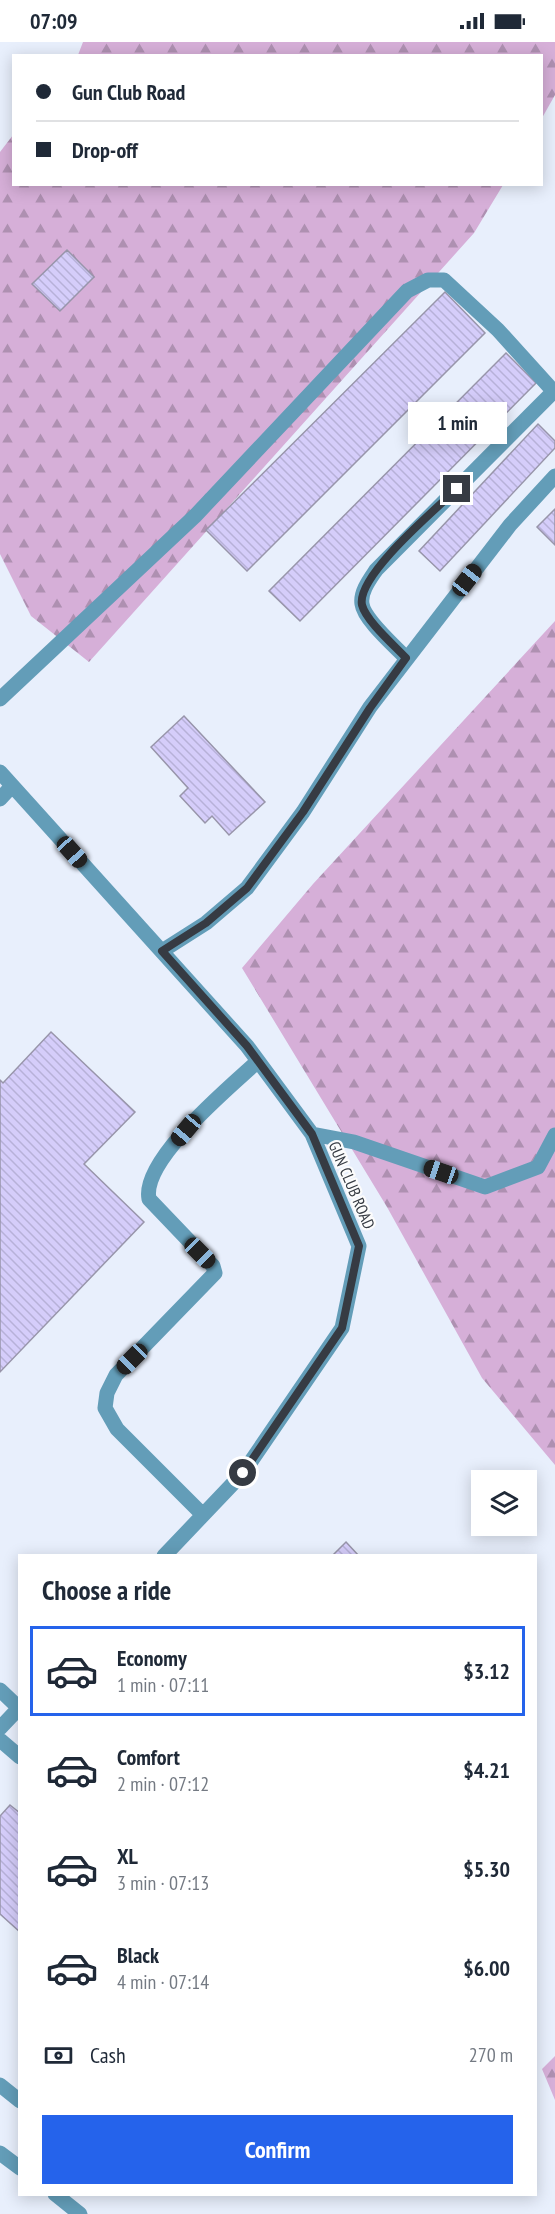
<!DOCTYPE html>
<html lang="en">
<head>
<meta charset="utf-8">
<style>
  body { margin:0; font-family:"PT Sans Narrow",sans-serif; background:#f6f6f7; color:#1f2937; height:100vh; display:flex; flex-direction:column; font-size:22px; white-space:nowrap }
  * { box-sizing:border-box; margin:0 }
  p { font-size:20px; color:#747a83 }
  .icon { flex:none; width:33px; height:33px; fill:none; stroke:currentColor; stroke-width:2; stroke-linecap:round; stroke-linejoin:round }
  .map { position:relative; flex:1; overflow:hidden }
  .sheet { position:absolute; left:18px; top:1512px; width:519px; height:642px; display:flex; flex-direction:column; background:#fff; border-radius:0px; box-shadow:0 3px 15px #0003 }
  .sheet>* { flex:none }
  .top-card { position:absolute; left:12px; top:12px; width:531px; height:132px; border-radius:0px; box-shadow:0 3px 15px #0003; display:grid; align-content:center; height:132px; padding:0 24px; background:#fff }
  .controls { position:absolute; left:471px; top:1428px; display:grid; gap:12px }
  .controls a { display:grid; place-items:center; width:66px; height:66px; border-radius:0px; background:#fff; box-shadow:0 3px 15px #0003; font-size:30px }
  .end { position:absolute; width:27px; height:27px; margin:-14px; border:8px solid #363b43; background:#fff; box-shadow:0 0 0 3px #fff }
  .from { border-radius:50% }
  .bubble { position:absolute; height:42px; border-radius:0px; background:#fff; box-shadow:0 3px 15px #0003; font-size:20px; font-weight:700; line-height:42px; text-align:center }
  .car { position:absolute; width:18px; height:36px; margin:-18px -9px; border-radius:8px; box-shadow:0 0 4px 2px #0007; background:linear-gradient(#222 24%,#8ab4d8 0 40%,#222 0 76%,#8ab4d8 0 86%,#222 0) }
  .top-card b { display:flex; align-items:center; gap:21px; height:57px; font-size:22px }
  .top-card b+b { border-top:2px solid #e0e1e3 }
  .top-card i { width:15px; height:15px; background:#1f2937 }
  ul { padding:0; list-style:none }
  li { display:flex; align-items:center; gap:18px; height:90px; margin:0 12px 9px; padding:0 12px; border:3px solid transparent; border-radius:0px }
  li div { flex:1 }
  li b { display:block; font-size:22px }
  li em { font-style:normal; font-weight:700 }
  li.on { border-color:#2563eb }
  li>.icon { width:54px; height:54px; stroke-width:1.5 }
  h2 { padding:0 24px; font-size:27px; line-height:72px }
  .pay { display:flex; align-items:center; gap:15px; height:66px; padding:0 24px; font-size:22px }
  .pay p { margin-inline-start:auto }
  .primary-button { display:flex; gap:12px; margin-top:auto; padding:12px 24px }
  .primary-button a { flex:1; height:69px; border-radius:0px; background:#2563eb; color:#fff; font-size:24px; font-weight:700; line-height:69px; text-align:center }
  .status { display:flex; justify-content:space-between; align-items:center; height:42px; padding:0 30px; background:#fff; direction:ltr }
  .status svg { height:16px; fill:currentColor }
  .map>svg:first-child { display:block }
</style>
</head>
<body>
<div class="status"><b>07:09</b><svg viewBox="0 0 49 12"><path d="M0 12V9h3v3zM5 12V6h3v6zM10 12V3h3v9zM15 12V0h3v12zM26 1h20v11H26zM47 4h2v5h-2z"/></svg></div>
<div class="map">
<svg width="555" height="2172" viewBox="0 0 555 2172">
  <defs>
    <pattern id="forest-firs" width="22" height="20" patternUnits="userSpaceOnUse" patternTransform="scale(1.5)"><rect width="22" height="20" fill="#d6afd8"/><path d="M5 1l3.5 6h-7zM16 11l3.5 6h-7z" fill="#ae90b1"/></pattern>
    <pattern id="building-back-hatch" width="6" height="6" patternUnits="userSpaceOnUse" patternTransform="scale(1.5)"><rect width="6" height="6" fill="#d5cdfa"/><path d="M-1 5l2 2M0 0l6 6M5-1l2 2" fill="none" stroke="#b7b1d8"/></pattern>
  </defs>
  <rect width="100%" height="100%" fill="#e8effc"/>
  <path fill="url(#forest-firs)" d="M83 0H555V53L542 76V14L78 13Z
    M13 93 14 142 503 143 474 191 89 620 31 574 0 512V110Z
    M555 579V1423L482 1336 387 1165 242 926 313 842Z
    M555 2014V2058L542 2027Z"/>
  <path fill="url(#building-back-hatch)" stroke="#9895aa" stroke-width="1.5" d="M67 208 94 235 60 269 32 242Z
    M445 250 485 291 247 529 206 488Z
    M506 311 536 341 300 579 269 549Z
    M538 382 555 399V406L440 529 419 509Z
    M555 467V503L537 485Z
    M184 674 265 760 229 793 212 774 205 781 180 754 188 746 151 705Z
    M51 990 135 1070 84 1122 144 1180 0 1330V1038L3 1041Z
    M346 1500 359 1514H332Z
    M10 1763 20 1771V1890L0 1872V1774Z"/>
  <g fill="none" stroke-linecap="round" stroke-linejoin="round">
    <path stroke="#639db8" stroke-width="15" d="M407 617C396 605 364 578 362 562 360 550 370 537 376 528L554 349
      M0 657 195 474 407 249 428 238H444L498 288 555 351
      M0 730 247 1004 312 1092 359 1204 342 1286 243 1431 164 1514
      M0 757 12 744
      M162 909 206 881 247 846 303 770 370 665 510 483 555 434
      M312 1092 354 1100 485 1145 538 1125 555 1093
      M203 1473 117 1387 105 1366 107 1351 116 1333 215 1231 213 1224 149 1157C141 1118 230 1045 258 1019
      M0 1648 19 1666
      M0 1686 20 1665
      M0 1698 20 1715
      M0 2043 20 2059
      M0 2111 20 2126
      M55 2152 80 2172"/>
  </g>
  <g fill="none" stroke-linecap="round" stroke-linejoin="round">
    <path stroke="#363b43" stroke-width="8" d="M243 1431 342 1286 359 1204 312 1092 247 1004 162 909 206 881 247 846 303 770 370 666 406 616C395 604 366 579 362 563 356 534 436 467 457 447"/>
  </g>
  <g text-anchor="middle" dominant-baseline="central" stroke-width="4.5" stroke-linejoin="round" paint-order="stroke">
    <g font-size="16" fill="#363b43" stroke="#fcfcfc">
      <text transform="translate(352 1143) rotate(67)">GUN CLUB ROAD</text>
    </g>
  </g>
</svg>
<div class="controls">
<a><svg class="icon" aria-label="layers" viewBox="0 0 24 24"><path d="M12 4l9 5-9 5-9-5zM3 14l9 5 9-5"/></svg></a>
</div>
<i class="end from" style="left:243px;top:1431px"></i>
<i class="end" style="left:457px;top:447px"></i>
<div class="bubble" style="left:408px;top:360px;width:99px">1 min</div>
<i class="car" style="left:467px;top:538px;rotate:38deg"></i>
<i class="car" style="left:72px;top:810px;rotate:138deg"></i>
<i class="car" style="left:186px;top:1088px;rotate:220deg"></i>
<i class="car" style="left:441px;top:1130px;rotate:289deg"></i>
<i class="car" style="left:200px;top:1211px;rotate:135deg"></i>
<i class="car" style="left:132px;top:1317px;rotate:225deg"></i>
<div class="top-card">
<b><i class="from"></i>Gun Club Road</b>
<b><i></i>Drop-off</b>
</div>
<section class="sheet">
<h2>Choose a ride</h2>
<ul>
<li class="on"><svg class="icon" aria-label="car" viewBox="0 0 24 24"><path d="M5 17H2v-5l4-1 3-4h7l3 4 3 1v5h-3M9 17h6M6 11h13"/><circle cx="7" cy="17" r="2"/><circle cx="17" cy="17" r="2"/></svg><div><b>Economy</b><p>1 min · 07:11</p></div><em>$3.12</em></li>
<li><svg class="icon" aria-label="car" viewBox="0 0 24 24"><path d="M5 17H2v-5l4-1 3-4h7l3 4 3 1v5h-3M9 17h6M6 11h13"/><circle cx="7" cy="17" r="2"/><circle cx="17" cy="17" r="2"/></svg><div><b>Comfort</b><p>2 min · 07:12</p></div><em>$4.21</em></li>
<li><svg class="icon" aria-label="car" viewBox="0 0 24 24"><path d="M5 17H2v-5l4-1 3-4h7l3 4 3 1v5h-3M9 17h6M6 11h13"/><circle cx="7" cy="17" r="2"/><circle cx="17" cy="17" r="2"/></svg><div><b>XL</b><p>3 min · 07:13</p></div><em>$5.30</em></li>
<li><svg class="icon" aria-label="car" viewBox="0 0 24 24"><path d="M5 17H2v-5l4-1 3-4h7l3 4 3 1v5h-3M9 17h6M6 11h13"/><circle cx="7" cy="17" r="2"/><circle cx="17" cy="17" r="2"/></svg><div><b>Black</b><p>4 min · 07:14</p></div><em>$6.00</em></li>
</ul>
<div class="pay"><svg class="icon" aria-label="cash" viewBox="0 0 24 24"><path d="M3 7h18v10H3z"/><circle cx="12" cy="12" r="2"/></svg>Cash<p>270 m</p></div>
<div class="primary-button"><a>Confirm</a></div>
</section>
</div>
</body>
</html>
